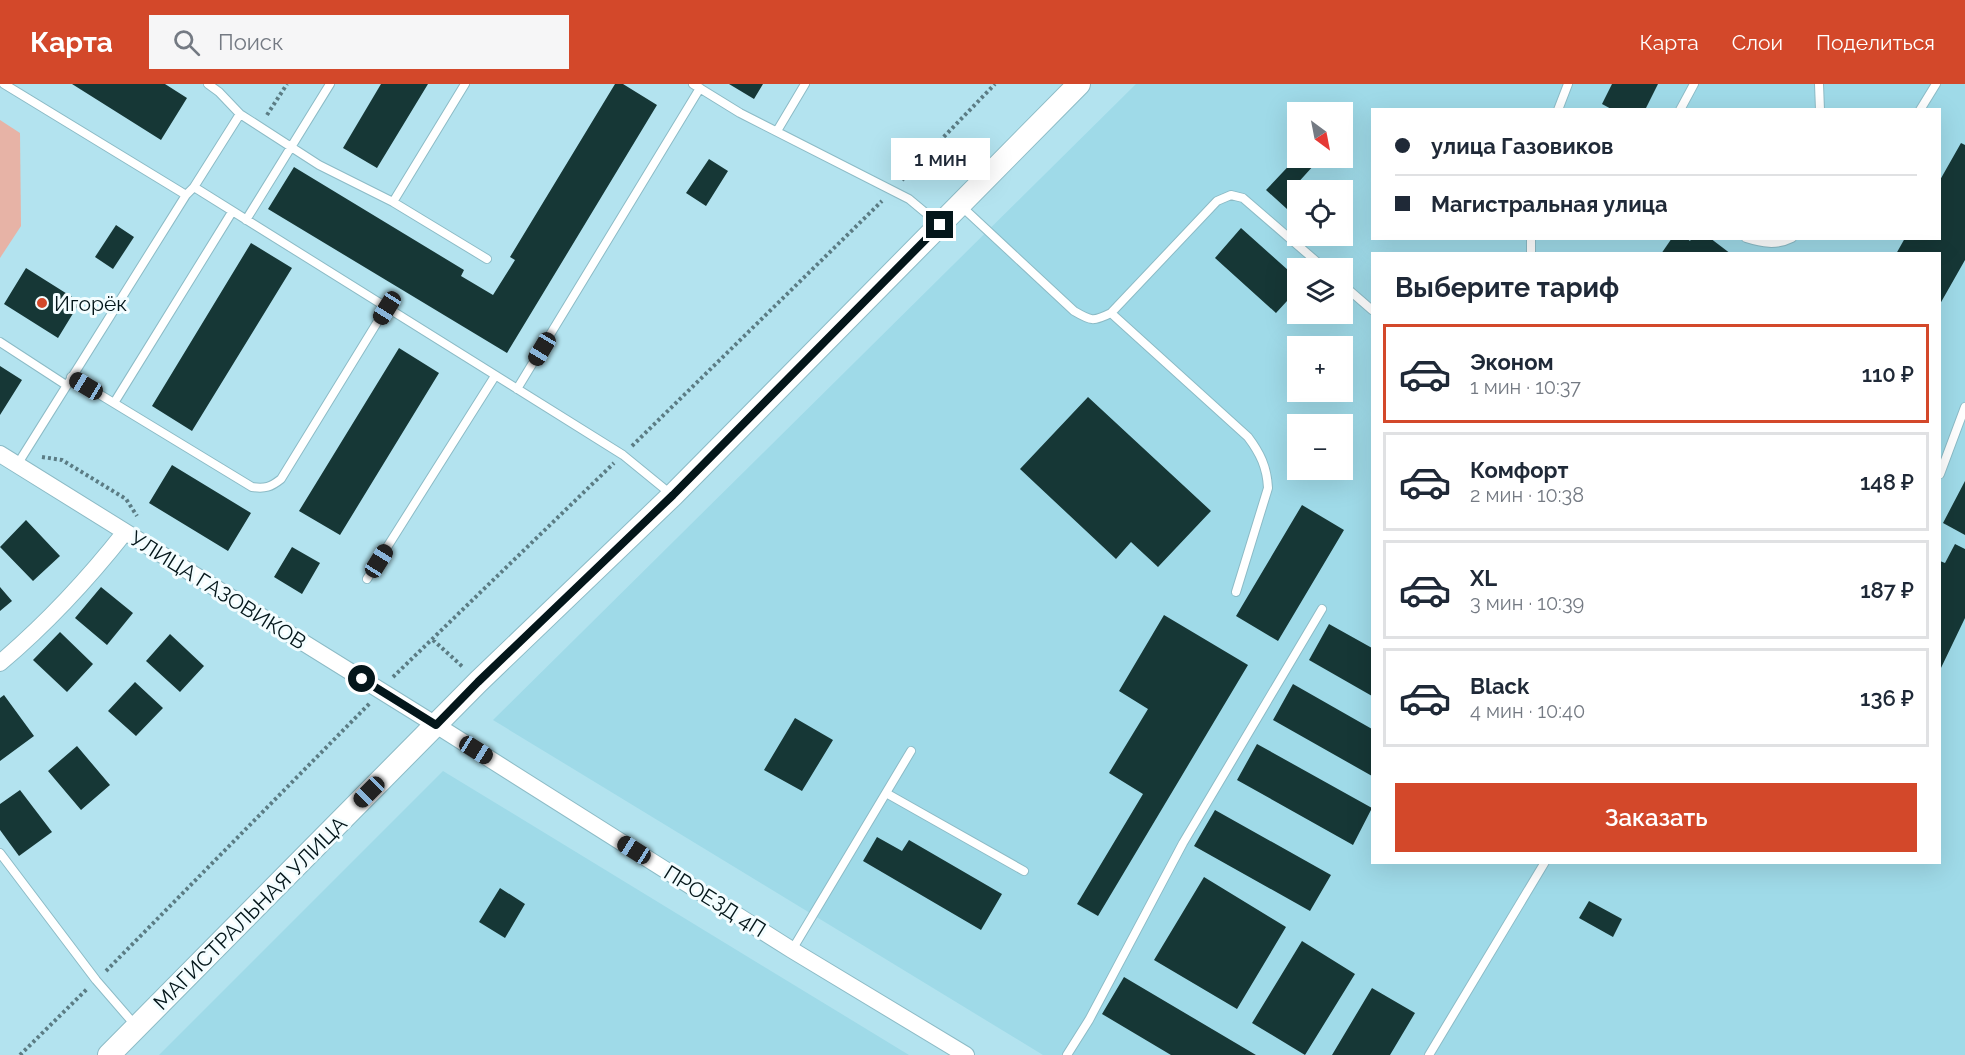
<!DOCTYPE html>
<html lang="ru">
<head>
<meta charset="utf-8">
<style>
  body { margin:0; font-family:Raleway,sans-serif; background:#f6f6f7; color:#1f2937; height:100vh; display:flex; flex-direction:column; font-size:22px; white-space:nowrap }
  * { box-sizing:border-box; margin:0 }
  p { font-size:20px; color:#747a83 }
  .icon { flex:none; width:33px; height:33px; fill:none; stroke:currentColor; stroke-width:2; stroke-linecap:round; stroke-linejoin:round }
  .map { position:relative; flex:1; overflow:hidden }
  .panel { position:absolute; left:1371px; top:168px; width:570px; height:612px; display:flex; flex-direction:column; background:#fff; border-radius:0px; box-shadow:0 6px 24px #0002 }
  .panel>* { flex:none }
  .banner { position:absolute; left:1371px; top:24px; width:570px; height:132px; border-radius:0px; box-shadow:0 6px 24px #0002; display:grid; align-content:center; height:132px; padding:0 24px; background:#fff }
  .needle { width:39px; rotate:148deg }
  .buttons { position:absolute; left:1287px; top:18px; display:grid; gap:12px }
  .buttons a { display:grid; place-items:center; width:66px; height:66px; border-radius:0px; background:#fff; box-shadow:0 6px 24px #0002; font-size:30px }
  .end { position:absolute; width:27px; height:27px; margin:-14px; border:8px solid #04161a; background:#fff; box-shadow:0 0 0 3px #fff }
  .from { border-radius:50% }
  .bubble { position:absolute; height:42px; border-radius:0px; background:#fff; box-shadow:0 6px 24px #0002; font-size:20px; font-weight:600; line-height:42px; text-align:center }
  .car { position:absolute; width:18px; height:36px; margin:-18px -9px; border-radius:8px; box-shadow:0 0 4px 2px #0007; background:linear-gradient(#222 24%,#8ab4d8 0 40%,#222 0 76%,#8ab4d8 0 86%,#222 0) }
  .banner b { display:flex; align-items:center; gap:21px; height:57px; font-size:22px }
  .banner b+b { border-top:2px solid #e0e1e3 }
  .banner i { width:15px; height:15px; background:#1f2937 }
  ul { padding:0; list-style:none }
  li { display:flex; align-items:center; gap:18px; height:99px; margin:0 12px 9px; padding:0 12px; border:3px solid #e0e1e3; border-radius:0px }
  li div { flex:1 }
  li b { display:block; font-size:22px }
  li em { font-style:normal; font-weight:600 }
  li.current { border-color:#d3482a }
  li>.icon { width:54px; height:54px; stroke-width:1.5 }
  h2 { padding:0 24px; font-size:27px; line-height:72px }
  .cta { display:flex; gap:12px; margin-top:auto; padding:12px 24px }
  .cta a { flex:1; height:69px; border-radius:0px; background:#d3482a; color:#fff; font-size:24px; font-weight:600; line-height:69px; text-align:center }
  header { display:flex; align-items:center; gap:36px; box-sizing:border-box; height:84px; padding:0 30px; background:#d3482a; color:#fff }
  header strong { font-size:28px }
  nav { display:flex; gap:33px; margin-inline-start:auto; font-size:21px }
  .search { width:420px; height:54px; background:#f6f6f7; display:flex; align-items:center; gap:15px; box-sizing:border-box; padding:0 21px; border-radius:0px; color:#747a83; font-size:22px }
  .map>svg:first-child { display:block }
</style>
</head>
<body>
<header>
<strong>Карта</strong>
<div class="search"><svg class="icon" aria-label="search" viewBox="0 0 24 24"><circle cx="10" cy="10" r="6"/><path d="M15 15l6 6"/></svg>Поиск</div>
<nav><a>Карта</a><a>Слои</a><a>Поделиться</a></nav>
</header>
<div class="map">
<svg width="1965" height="971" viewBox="0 0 1965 971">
  <rect width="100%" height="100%" fill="#b3e3ef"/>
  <path fill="#9fdae8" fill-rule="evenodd" d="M1136 0H1965V971H1043L493 636ZM1372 26H1940V154H1372ZM1298 28H1342V74H1298ZM1298 106H1342V152H1298ZM1372 170H1940V778H1372ZM1298 184H1342V230H1298ZM1298 262H1342V308H1298ZM1298 340H1342V386H1298Z
    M443 687 909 971H159Z"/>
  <path fill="#e7b3a6" d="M0 36 20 49 21 142 0 174Z"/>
  <path fill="#163736" d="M72 0H165L187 14 161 56Z
    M381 0H428L377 84 343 64Z
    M615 0H623L657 21 507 269 268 125 294 83 464 186 461 192 493 211 515 176 510 173Z
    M729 0H763L754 15Z
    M1612 0H1658L1645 26H1613L1602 20Z
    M1961 59 1965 61V176L1940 220V170H1896L1905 154H1940V96Z
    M1298 72V74H1306L1314 81 1295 102 1300 106H1298V114L1287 125 1266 106Z
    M709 75 728 87 706 122 686 109Z
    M116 141 134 153 113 185 95 173Z
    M1241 144 1298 195V205L1276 229 1215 174Z
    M1672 154H1686L1690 157 1692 154H1710L1731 170H1661Z
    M251 159 292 184 192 347 152 322Z
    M26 184 80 218 58 254 4 220Z
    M399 264 439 289 340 451 299 427Z
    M0 282 22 296 0 331Z
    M1088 313 1211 427 1158 483 1131 458 1116 475 1020 385Z
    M172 381 251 429 228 467 149 419Z
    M1965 397V451L1943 439Z
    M1302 421 1344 446 1278 557 1236 532Z
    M26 436 60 472 33 497 0 463Z
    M1955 460 1965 465V534L1940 586V477L1945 479Z
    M292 463 320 479 302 510 274 493Z
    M0 503 12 517 0 527Z
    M101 503 133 529 107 561 75 534Z
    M1164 531 1248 581 1098 832 1077 820 1143 710 1109 689 1148 625 1119 607Z
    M1329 540 1372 564V612L1309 576Z
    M60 548 93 580 67 608 33 576Z
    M170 550 204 582 180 608 146 577Z
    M135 598 163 624 136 652 108 627Z
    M1293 600 1372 645V692L1273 636Z
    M4 611 34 652 0 677V614Z
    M795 634 833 656 802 707 764 686Z
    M1257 660 1372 724 1353 761 1237 696Z
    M77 662 110 701 81 726 48 687Z
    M20 706 52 748 19 772 0 746V720Z
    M1215 726 1331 791 1310 827 1194 762Z
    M877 753 902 767 909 756 1002 810 981 846 863 777Z
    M1204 793 1286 843 1237 925 1154 876Z
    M500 804 525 820 505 854 479 838Z
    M1589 817 1622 835 1613 853 1579 834Z
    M1302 857 1355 890 1305 971 1252 939Z
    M1124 893 1256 971H1171L1102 930Z
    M1372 904 1415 929 1390 971H1332Z"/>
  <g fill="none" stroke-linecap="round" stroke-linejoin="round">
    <g stroke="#8cbbc6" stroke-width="10">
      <path id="lane" d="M4 0 186 111
        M208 0 219 8 240 30 319 81 393 118 487 175
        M693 0 740 29 909 115 939 140
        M1819 0 1820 26
        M1558 26 1568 0
        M1680 26 1694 0
        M1920 26 1936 0
        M777 47 805 0
        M194 103 240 30
        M393 118 465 0
        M960 121 1074 227C1091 237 1093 238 1111 229L1217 117 1231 111 1243 114 1324 184
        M246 136 330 0
        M1531 154V170
        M1746 154C1762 159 1776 162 1792 154
        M1342 200 1372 226
        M1111 229 1248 353C1260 369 1267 383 1268 404L1236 508
        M0 258 66 301
        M71 293 252 403C265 405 271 403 281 395L386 224
        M517 305 700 4
        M114 319 232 128
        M17 381 186 111 194 103 623 371 672 411
        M1940 390 1965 323
        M367 495 495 292
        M886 709 1024 787
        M0 769 96 896 135 941
        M792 866 911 667
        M1067 971 1089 936 1183 759 1322 525
        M1429 971 1545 778"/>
    </g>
    <g stroke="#8cbbc6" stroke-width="18">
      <path id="street" d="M0 370 436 641 792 866 966 971
        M0 579C46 540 88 495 125 448"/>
    </g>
    <g stroke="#8cbbc6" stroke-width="24">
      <path id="secondary" d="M109 971 478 598 673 411 1079 0"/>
    </g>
    <path stroke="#5b7c84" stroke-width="4" stroke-dasharray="3 3" stroke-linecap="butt" d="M267 31 287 0
      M902 96 995 0
      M632 362 882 117
      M42 373 62 376 126 415 137 432
      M433 556 464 584
      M393 593 614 379
      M106 887 370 619
      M20 971 87 905"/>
    <use href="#lane" stroke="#fff" stroke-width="8"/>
    <use href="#street" stroke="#fff" stroke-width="16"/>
    <use href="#secondary" stroke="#fff" stroke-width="22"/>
  </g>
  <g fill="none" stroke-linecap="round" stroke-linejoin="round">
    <path stroke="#04161a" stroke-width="8" d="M362 595 436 641 478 598 673 411 940 141"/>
  </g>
  <circle fill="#d3482a" stroke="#f3fdff" stroke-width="2" cx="42" cy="219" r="6"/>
  <g text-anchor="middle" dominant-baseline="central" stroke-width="6" stroke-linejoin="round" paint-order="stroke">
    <g font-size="21" fill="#04161a" stroke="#f3fdff" text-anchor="start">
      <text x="54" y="219">Игорёк</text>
    </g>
    <g font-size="21" fill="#04161a" stroke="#f3fdff">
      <text transform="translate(218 506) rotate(32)">УЛИЦА ГАЗОВИКОВ</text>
      <text transform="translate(715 817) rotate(32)">ПРОЕЗД 4П</text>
      <text transform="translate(250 829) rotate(-45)">МАГИСТРАЛЬНАЯ УЛИЦА</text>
    </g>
  </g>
</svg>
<div class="buttons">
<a><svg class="needle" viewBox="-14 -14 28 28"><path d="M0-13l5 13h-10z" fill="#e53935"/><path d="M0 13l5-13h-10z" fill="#747a83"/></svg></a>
<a><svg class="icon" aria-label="locate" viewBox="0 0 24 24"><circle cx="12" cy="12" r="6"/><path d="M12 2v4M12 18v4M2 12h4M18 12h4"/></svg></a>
<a><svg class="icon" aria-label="layers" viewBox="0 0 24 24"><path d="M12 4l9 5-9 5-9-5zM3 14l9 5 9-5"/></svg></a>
<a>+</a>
<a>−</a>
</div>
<i class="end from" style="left:362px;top:595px"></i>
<i class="end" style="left:940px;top:141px"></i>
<div class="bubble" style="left:891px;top:54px;width:99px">1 мин</div>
<i class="car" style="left:387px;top:224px;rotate:212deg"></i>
<i class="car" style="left:542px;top:265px;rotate:211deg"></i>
<i class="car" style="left:86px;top:302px;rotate:301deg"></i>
<i class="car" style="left:379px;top:477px;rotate:32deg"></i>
<i class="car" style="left:476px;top:666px;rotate:122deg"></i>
<i class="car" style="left:369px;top:708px;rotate:225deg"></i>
<i class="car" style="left:634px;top:766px;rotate:302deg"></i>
<div class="banner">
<b><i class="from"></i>улица Газовиков</b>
<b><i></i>Магистральная улица</b>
</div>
<section class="panel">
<h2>Выберите тариф</h2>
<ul>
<li class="current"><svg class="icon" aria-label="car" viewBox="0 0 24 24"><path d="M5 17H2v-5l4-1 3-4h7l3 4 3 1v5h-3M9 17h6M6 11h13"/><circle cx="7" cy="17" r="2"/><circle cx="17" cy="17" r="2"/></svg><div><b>Эконом</b><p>1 мин · 10:37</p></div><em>110 ₽</em></li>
<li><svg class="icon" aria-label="car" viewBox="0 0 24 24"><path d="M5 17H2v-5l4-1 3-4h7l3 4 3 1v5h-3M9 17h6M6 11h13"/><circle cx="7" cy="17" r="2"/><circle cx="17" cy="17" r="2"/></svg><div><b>Комфорт</b><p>2 мин · 10:38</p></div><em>148 ₽</em></li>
<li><svg class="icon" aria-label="car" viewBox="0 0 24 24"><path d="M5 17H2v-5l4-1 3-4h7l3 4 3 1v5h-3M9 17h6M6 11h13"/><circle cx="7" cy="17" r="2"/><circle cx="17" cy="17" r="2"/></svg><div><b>XL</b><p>3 мин · 10:39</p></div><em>187 ₽</em></li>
<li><svg class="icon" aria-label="car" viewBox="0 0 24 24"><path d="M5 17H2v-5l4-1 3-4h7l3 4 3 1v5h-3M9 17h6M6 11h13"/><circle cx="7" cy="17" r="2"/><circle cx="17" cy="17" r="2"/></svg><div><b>Black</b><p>4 мин · 10:40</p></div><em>136 ₽</em></li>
</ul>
<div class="cta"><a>Заказать</a></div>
</section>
</div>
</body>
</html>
